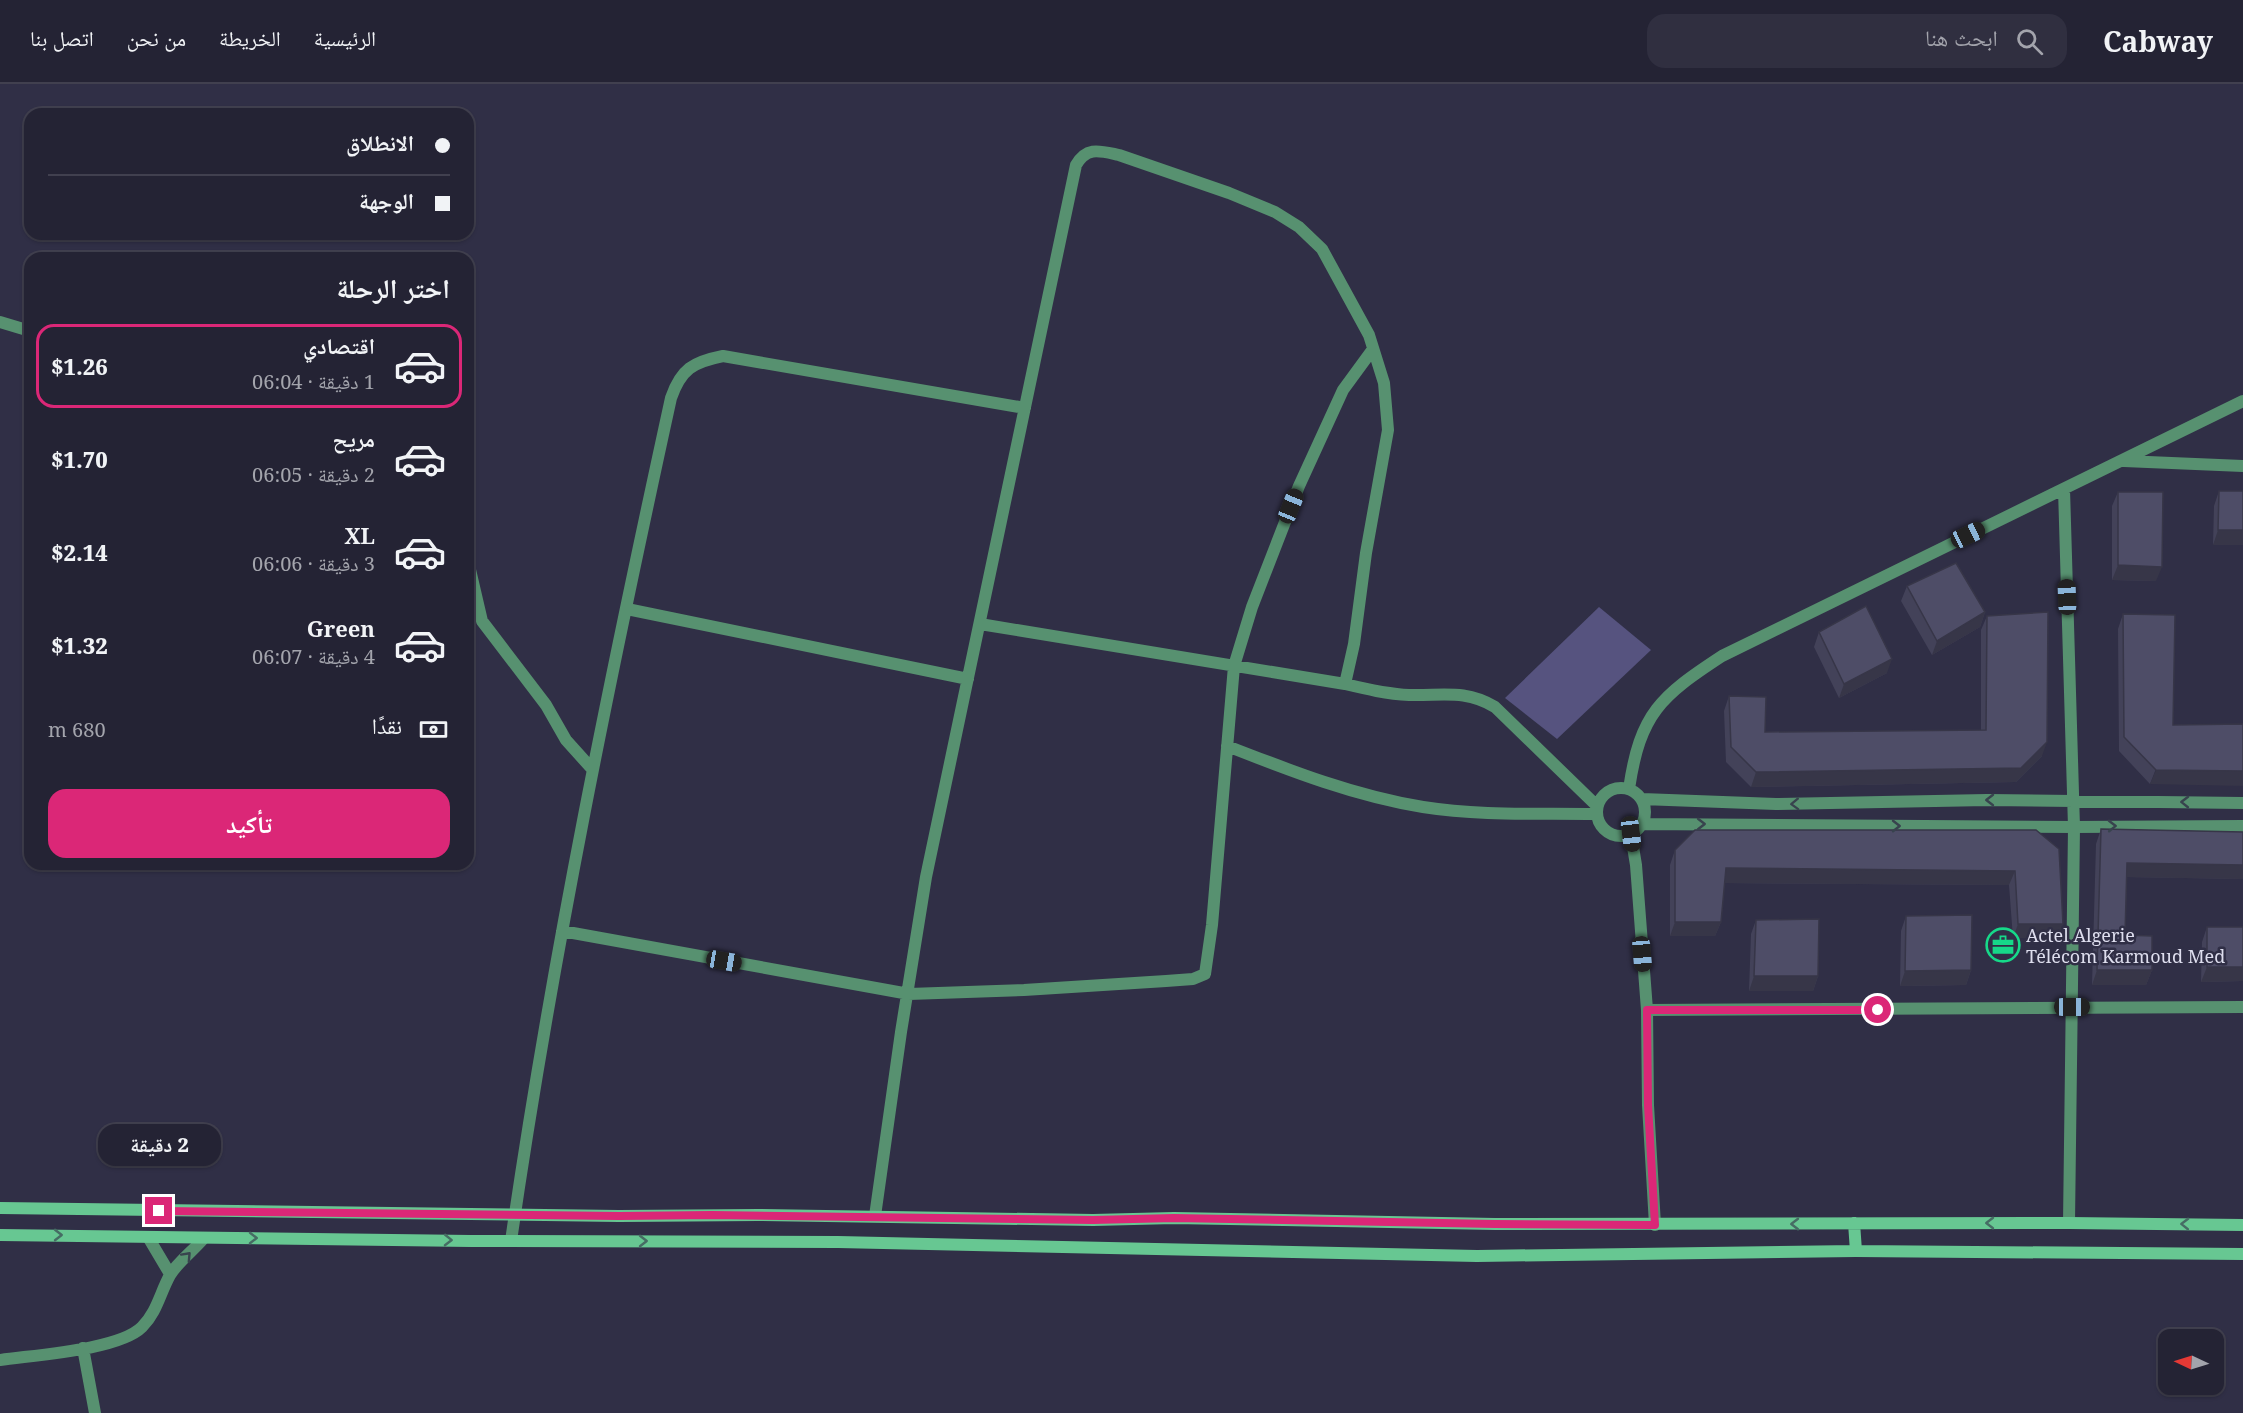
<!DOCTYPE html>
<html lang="ar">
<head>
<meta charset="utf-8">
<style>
  body { margin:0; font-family:"Noto Serif","Noto Naskh Arabic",serif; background:#302f40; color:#f1f3f6; direction:rtl; height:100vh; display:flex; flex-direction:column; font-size:22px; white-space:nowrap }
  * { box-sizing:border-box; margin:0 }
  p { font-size:20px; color:#a3a4ac }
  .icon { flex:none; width:33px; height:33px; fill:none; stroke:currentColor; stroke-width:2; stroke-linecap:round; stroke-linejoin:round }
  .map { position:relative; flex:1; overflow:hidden; direction:ltr }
  .details { position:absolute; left:24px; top:168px; width:450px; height:618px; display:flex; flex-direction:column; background:#242334; border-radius:18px; box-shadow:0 2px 4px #0004,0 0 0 2px #41404f; direction:rtl }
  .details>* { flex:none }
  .top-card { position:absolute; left:24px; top:24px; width:450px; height:132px; border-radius:18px; box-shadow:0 2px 4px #0004,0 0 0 2px #41404f; direction:rtl; display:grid; align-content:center; height:132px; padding:0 24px; background:#242334 }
  .needle { width:39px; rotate:274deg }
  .tools { position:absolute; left:2158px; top:1245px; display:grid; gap:12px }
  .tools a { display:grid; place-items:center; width:66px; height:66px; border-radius:12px; background:#242334; box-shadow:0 2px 4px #0004,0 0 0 2px #41404f; font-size:30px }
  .end { position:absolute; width:27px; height:27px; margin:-14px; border:8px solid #db2777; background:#fff; box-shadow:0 0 0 3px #fff }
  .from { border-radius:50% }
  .bubble { position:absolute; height:42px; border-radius:18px; background:#242334; box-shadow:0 2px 4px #0004,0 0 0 2px #41404f; font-size:20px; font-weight:800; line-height:42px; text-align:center; direction:rtl }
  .car { position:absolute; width:18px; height:36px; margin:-18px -9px; border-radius:8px; box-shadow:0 0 4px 2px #0007; background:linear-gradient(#222 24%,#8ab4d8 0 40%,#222 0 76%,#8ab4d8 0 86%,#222 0) }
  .top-card b { display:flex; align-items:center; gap:21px; height:57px; font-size:22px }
  .top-card b+b { border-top:2px solid #41404f }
  .top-card i { width:15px; height:15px; background:#f1f3f6 }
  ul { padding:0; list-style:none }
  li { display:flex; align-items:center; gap:18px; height:84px; margin:0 12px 9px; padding:0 12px; border:3px solid transparent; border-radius:18px }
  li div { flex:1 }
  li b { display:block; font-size:22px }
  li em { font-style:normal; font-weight:800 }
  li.current { border-color:#db2777 }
  li>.icon { width:54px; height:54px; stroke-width:1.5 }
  h2 { padding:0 24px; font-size:27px; line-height:72px }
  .pay { display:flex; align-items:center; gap:15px; height:66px; padding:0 24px; font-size:22px }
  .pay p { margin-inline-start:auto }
  .button { display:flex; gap:12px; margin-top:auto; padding:12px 24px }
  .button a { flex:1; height:69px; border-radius:18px; background:#db2777; color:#fff; font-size:24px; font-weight:800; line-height:69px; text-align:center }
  header { display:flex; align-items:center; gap:36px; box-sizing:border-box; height:84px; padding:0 30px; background:#242334; border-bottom:2px solid #41404f }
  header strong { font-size:28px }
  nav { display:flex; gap:33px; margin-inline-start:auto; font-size:21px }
  .search { width:420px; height:54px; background:#302f40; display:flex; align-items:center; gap:15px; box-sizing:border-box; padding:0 21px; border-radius:18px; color:#a3a4ac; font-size:22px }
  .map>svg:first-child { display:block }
</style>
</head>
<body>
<header>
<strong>Cabway</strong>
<div class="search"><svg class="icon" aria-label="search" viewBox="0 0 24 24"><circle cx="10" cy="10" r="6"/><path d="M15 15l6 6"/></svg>ابحث هنا</div>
<nav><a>الرئيسية</a><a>الخريطة</a><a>من نحن</a><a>اتصل بنا</a></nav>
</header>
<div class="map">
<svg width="2243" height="1329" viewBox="0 0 2243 1329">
  <rect width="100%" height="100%" fill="#302f46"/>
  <path fill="#56537f" d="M1599 523 1651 566 1557 655 1505 614Z"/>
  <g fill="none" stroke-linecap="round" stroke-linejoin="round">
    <path stroke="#579170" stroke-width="12" d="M0 238 30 247
      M2124 377 2243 382
      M2064 405 2074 743 2069 1139
      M468 477 482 537 546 621 566 656 593 686
      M627 525 968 595
      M980 540 1345 600
      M1227 662C1291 687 1355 712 1423 723 1480 732 1539 729 1596 730
      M1597 728a24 24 0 1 1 48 0a24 24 0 1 1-48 0Z
      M1629 705C1640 629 1661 612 1722 572L2243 317
      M1642 715 1776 720 1987 716 2243 719
      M1642 740 2074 743 2243 742
      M1631 751 1636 781 1647 926 1648 1021 1655 1141
      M562 847 909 910 1024 906 1166 897 1193 895 1205 890 1212 841 1234 582 1252 523 1299 402 1343 306 1373 265
      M1647 926 2243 923
      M875 1132 901 948 926 793 1076 81C1087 62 1100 67 1119 71L1229 109 1275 128 1299 143 1322 165 1369 251 1384 299 1388 346 1366 469 1354 560 1345 600C1366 605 1387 610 1409 611 1442 612 1465 605 1495 623L1597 722
      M148 1153 170 1190
      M511 1157C552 874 610 593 671 314 681 285 693 278 723 272L1025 324
      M83 1264 95 1329
      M0 1276C34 1271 119 1266 142 1243 157 1228 160 1209 170 1191 178 1178 194 1166 204 1154"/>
    <path stroke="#67c792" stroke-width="12" d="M0 1124 619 1132 758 1131 1093 1136 1174 1134 1495 1140 2069 1139 2243 1141
      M1854 1139 1856 1167
      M0 1151 471 1157 838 1158 1477 1172 1856 1167 2243 1170"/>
  </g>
  <path fill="#434259" d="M2219 407H2243L2213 461 2214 422Z
    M2118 408 2156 497 2112 496V422Z
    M1907 502 1985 528 1980 543 1932 571 1901 517Z
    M2123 530 2173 641 2150 700 2119 667 2118 545Z
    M1987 532 2042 672 2016 698 1751 703 1726 678 1724 627 1729 612 1765 648 1981 646V546Z
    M1819 548 1887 589 1839 614 1814 563Z
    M2101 745 2243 748V795L2127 793 2125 851 2152 886 2146 901H2092L2096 760Z
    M2059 765 2063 840 2057 854H2013L2009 801 1724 799 1721 838 1715 852H1670V781L1675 766Z
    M1906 832 1971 886 1966 901 1900 902 1901 847Z
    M1756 836 1818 892 1813 907H1749L1751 850Z
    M2207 843H2243V897L2201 898 2202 858Z"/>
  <path fill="#373648" d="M2218 446H2243V461H2213Z
    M2118 481 2162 483 2156 497 2112 496Z
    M1985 528 1980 543 1932 571 1937 557Z
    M1892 575 1887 589 1839 614 1844 600Z
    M2047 658 2042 672 2016 698 1751 703 1756 688Z
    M2156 686 2243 687V702L2150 700Z
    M2127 779 2243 781V795L2122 793Z
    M1726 784 2015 787 2009 801 1720 799Z
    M1675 838H1721L1715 852H1670Z
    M2018 840H2063L2057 854H2013Z
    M2207 883H2243V897L2201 898Z
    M1971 886 1966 901 1900 902 1905 887Z
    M2097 886H2152L2146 901H2092Z
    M1754 892H1818L1813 907H1749Z"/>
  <path fill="#4e4d67" stroke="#373648" stroke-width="1.5" d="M2219 407H2243V446H2218Z
    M2118 408H2163L2162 483 2118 481Z
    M1956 479 1985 528 1937 557 1907 502Z
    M1866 522 1892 575 1844 600 1819 548Z
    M2048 528 2047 658 2021 684 1756 688 1731 663 1729 612 1766 613 1765 648 1986 646 1987 532Z
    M2123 530 2175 531 2173 641 2243 640V687L2156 686 2124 653Z
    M2101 745 2243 748V781L2127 779 2125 851 2152 852V886H2097Z
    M1695 746H2036L2059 765 2063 840H2018L2015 787 1726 784 1721 838H1675V766Z
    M1972 831 1971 886 1905 887 1906 832Z
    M1819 835 1818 892H1754L1756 836Z
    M2207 843H2243V883H2207Z"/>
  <defs><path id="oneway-chevron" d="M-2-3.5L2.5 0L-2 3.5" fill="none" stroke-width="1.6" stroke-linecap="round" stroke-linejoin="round" transform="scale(1.5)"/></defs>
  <g stroke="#38434e">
    <use href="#oneway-chevron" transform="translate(1990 716) rotate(180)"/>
    <use href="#oneway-chevron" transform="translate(2185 718) rotate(-179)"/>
    <use href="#oneway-chevron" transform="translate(1795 720) rotate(178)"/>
    <use href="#oneway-chevron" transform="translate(1701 740)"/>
    <use href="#oneway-chevron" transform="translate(1896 742)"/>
    <use href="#oneway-chevron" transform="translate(2112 742) rotate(-1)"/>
    <use href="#oneway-chevron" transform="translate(187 1172) rotate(-47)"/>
  </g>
  <g stroke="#466c64">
    <use href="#oneway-chevron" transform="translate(1990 1139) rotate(180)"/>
    <use href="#oneway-chevron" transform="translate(1795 1140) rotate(180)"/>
    <use href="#oneway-chevron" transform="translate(2185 1140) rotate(-179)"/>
    <use href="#oneway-chevron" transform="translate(58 1151)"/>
    <use href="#oneway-chevron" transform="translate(253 1154)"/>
    <use href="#oneway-chevron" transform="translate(448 1156) rotate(1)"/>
    <use href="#oneway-chevron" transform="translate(643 1157)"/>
  </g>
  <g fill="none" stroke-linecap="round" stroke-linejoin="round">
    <path stroke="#db2777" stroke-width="8" d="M159 1127 619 1132 712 1131 1093 1136 1174 1134 1495 1140 1655 1141 1648 1021 1647 926H1878"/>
  </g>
  <defs>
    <g id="office-ring" transform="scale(1.725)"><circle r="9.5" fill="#302f46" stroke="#16d989" stroke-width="1.5"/><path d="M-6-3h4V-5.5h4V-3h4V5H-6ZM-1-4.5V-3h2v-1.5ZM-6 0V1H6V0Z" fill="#16d989"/></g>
  </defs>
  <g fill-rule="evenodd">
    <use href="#office-ring" x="2003" y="861"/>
  </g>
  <g text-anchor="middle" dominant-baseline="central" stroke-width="5" stroke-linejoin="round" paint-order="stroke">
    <g font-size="18" fill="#dedeee" stroke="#302f46" text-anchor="start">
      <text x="2026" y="851">Actel Algerie<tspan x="2026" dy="21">Télécom Karmoud Med</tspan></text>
    </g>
  </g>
</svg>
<div class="tools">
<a><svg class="needle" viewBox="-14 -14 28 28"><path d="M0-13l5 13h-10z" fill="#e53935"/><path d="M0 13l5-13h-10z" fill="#a3a4ac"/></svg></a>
</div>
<i class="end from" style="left:1878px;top:926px"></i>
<i class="end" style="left:159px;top:1127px"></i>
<div class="bubble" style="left:98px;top:1040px;width:123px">2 دقيقة</div>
<i class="car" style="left:1291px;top:422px;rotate:22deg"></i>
<i class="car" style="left:1968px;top:451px;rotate:65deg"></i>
<i class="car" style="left:2067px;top:513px;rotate:358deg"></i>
<i class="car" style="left:1631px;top:750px;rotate:173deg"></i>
<i class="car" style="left:1642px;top:870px;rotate:175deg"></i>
<i class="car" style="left:724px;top:877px;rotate:100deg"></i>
<i class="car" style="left:2072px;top:923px;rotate:90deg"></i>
<div class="top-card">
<b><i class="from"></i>الانطلاق</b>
<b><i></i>الوجهة</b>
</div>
<section class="details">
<h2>اختر الرحلة</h2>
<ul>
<li class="current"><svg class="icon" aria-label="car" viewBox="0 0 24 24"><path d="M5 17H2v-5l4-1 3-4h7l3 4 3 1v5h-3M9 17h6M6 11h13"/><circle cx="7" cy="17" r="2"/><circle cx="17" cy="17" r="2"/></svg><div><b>اقتصادي</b><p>1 دقيقة · 06:04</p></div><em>$1.26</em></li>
<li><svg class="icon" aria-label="car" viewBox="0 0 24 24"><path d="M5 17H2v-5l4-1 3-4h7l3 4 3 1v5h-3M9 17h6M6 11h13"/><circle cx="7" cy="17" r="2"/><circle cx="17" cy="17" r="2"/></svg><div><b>مريح</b><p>2 دقيقة · 06:05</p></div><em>$1.70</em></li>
<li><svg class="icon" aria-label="car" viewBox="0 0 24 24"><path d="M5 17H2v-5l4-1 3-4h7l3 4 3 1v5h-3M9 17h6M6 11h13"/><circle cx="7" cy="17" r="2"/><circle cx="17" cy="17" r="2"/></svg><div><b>XL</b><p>3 دقيقة · 06:06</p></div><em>$2.14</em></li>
<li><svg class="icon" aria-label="car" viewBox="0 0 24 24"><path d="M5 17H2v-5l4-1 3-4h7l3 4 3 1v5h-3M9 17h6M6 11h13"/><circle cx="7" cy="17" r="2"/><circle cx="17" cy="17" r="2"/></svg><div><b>Green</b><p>4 دقيقة · 06:07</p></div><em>$1.32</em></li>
</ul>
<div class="pay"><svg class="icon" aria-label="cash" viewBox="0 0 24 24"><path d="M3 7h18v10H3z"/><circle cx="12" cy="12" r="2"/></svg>نقدًا<p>680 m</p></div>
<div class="button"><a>تأكيد</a></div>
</section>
</div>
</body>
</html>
